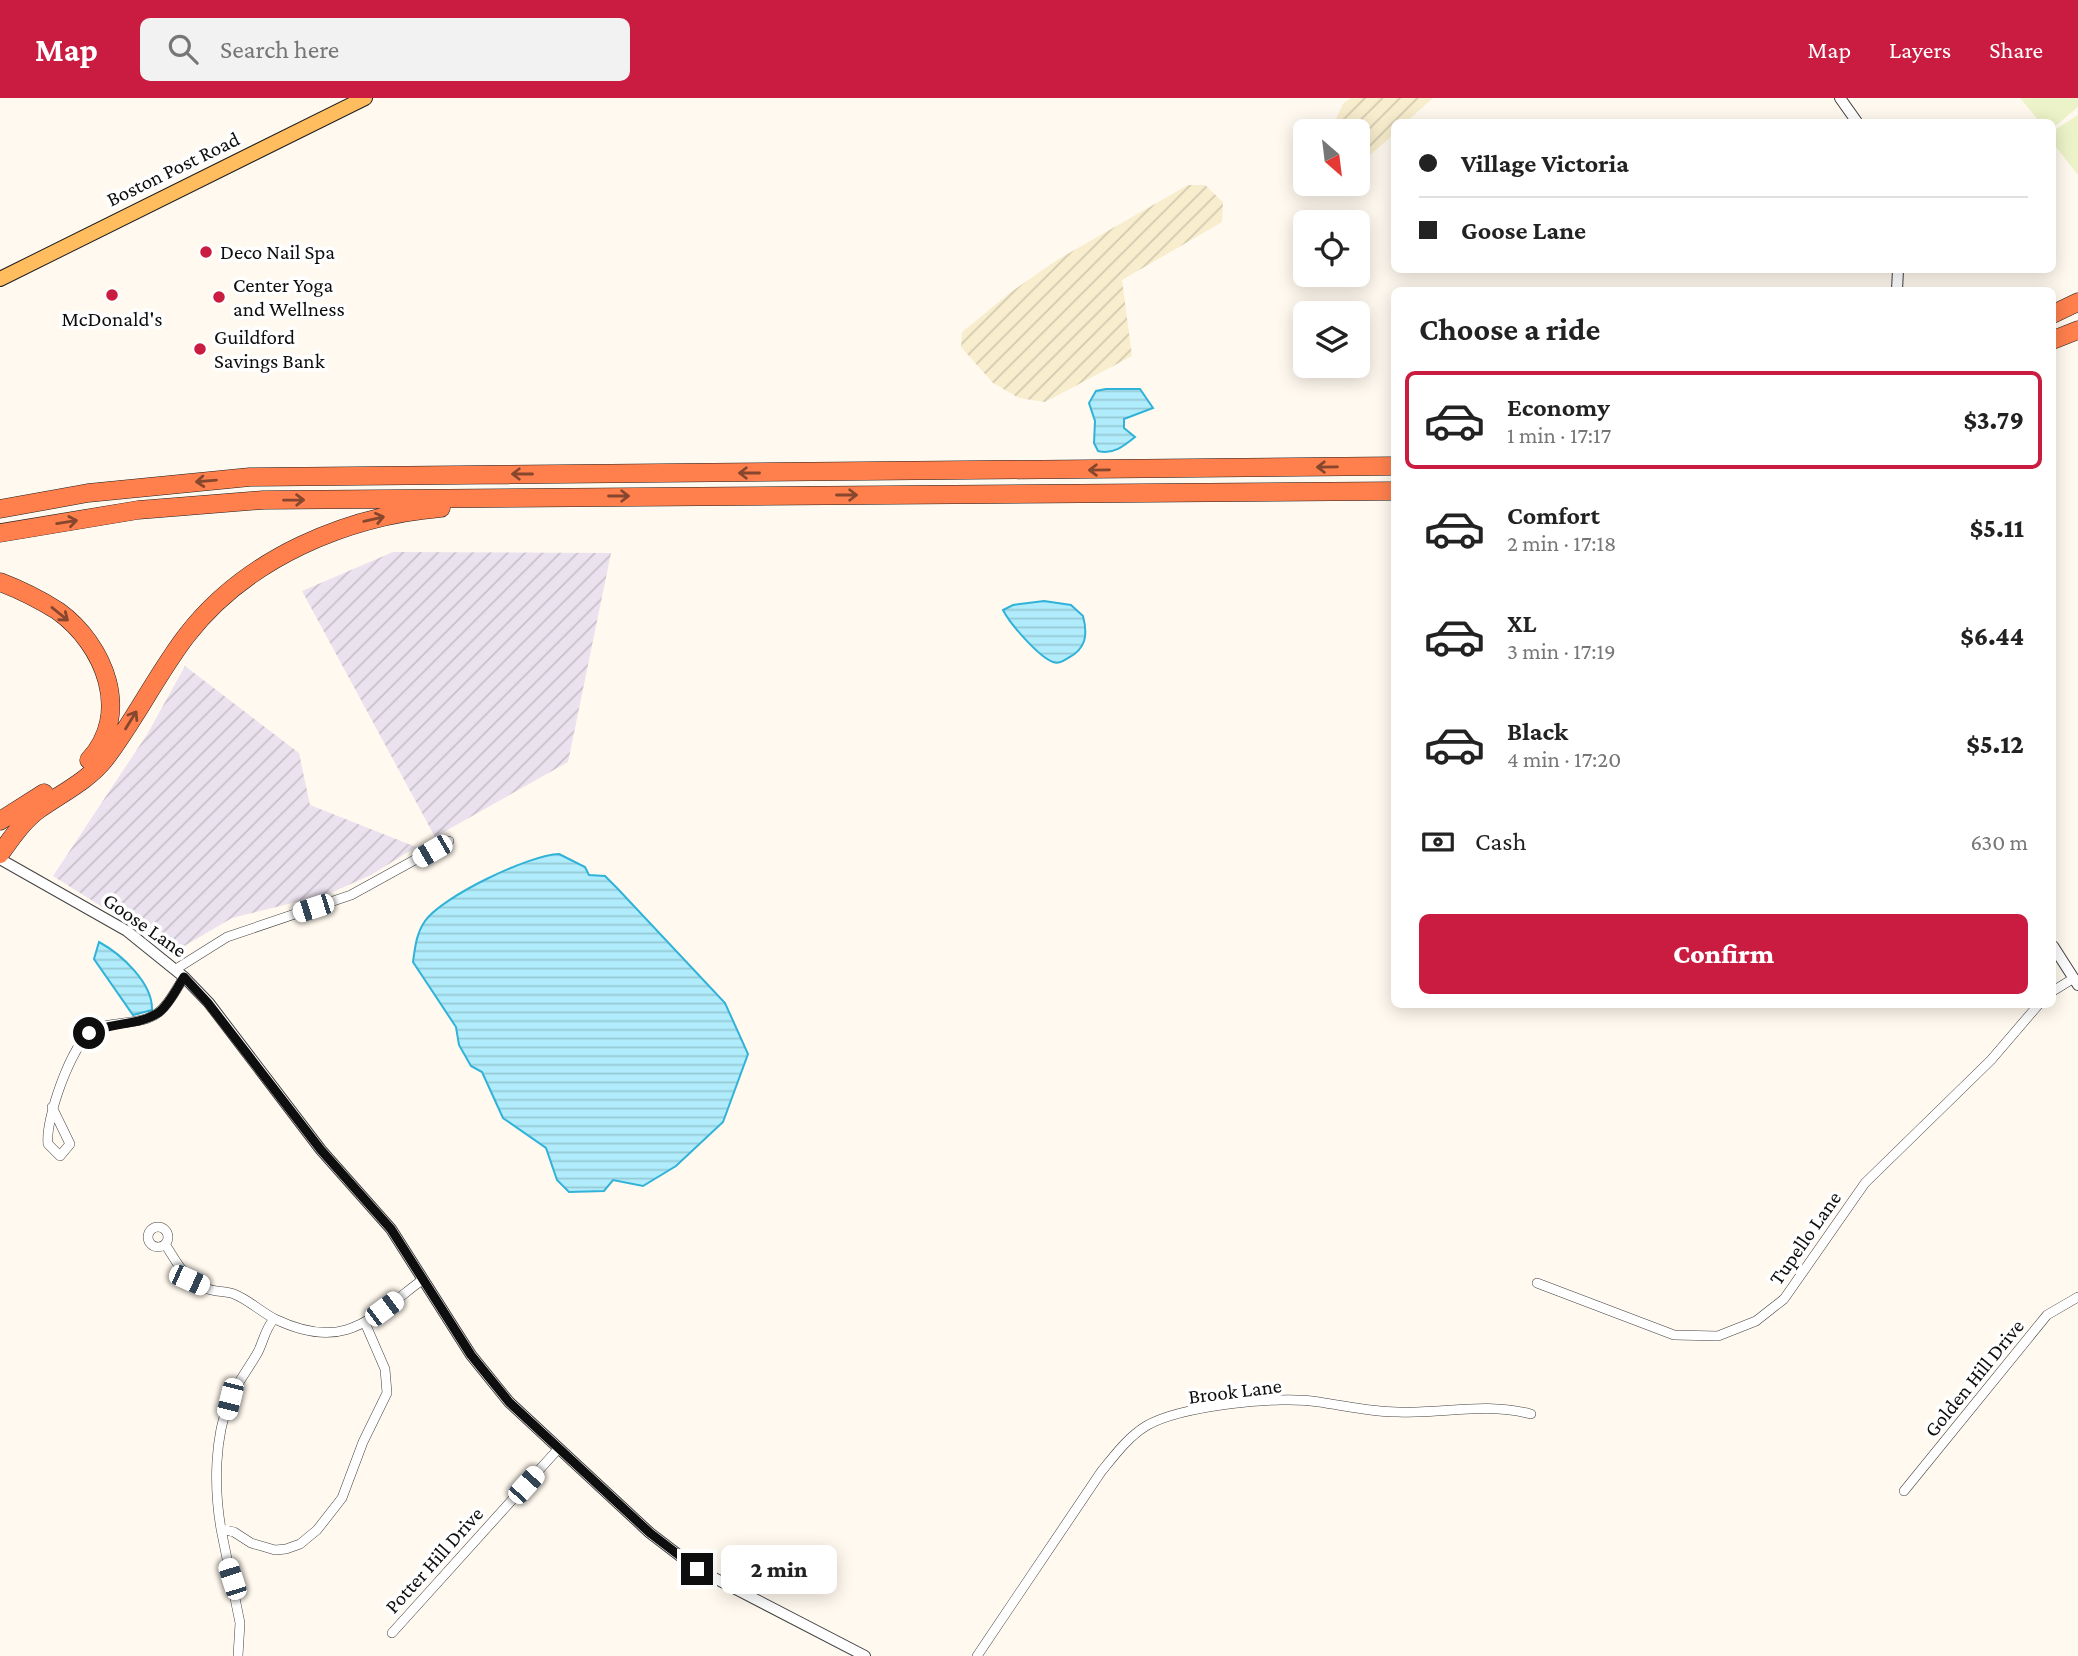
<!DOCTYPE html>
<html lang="en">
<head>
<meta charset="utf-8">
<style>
  body { margin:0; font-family:"Crimson Pro",serif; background:#f2f2f2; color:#222; height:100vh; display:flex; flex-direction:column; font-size:26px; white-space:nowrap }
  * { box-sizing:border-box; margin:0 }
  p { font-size:23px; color:#767676 }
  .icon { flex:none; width:38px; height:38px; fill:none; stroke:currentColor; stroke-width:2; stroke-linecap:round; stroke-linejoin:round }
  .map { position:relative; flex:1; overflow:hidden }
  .details { position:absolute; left:1391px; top:189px; width:665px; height:721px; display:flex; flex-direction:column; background:#fff; border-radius:10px; box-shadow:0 4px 18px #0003 }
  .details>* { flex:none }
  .hud { position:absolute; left:1391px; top:21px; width:665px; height:154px; border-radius:10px; box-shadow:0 4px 18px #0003; display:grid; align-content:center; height:154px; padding:0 28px; background:#fff }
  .needle { width:46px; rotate:152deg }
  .controls { position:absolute; left:1293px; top:21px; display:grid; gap:14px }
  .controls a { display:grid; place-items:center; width:77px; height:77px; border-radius:10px; background:#fff; box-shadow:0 4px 18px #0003; font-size:35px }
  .end { position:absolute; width:32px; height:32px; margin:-16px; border:9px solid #0e0e0e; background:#fff; box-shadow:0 0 0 4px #fff }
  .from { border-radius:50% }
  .bubble { position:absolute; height:49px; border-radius:10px; background:#fff; box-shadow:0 4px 18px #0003; font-size:23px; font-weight:800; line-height:49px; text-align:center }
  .car { position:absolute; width:21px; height:42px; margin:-21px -10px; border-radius:9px; box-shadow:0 0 5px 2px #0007; background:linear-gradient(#fff 24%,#345 0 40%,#fff 0 76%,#345 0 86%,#fff 0) }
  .hud b { display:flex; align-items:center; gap:24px; height:66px; font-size:26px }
  .hud b+b { border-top:2px solid #e0e0e0 }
  .hud i { width:18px; height:18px; background:#222 }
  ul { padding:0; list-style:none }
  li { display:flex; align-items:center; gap:21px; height:98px; margin:0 14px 10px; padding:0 14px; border:4px solid transparent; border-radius:10px }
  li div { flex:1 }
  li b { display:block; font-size:26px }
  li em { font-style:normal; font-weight:800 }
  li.on { border-color:#ca1b41 }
  li>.icon { width:63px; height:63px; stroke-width:1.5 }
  h2 { padding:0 28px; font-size:32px; line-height:84px }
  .pay { display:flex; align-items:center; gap:18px; height:77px; padding:0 28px; font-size:26px }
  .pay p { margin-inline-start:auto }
  .cta { display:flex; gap:14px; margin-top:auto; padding:14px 28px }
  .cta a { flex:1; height:80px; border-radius:10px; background:#ca1b41; color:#fff; font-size:28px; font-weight:800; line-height:80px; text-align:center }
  header { display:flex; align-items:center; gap:42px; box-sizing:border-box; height:98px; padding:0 35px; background:#ca1b41; color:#fff }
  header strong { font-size:33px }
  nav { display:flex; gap:38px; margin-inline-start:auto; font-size:24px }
  .search { width:490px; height:63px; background:#f2f2f2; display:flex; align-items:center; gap:18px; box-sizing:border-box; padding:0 24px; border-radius:10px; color:#767676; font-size:26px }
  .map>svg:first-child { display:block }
</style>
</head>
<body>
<header>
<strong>Map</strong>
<div class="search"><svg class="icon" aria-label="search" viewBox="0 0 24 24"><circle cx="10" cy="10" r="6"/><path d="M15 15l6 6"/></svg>Search here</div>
<nav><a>Map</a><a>Layers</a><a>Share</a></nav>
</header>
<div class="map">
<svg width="2078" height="1558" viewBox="0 0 2078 1558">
  <defs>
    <pattern id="industrial-furrows" width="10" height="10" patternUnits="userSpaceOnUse" patternTransform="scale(1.75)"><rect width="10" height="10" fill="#eae2ee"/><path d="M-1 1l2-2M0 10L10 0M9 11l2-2" fill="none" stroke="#c8c1cb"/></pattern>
    <pattern id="farmland-furrows" width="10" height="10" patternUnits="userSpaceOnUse" patternTransform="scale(1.75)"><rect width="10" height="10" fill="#f8edcd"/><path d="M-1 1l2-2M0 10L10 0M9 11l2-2" fill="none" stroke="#d3caaf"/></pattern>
    <pattern id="water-rules" width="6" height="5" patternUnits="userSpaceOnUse" patternTransform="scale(1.75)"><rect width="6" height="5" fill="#b0ecfb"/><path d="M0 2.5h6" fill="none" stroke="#96c9d6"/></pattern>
  </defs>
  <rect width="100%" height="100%" fill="#fff9ef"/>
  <path fill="url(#industrial-furrows)" d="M393 454 611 455 568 664 435 739 302 493Z
    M185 568 299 655 310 707 416 749 371 777 328 796 232 820 174 854 53 778 148 635Z"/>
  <path fill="url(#farmland-furrows)" d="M1351 0H1433L1406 24H1395V35L1370 57 1358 50V33H1345L1336 21 1343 6Z
    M1188 87H1205L1223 104 1222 124 1122 182 1132 258 1045 304 1019 300 993 285 961 249 962 234 1011 194 1057 162Z"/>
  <path fill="#ecf3c8" d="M2020 0H2078V9L2053 30V24H2040Z
    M2078 17V77L2053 45V33Z"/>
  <path fill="url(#water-rules)" stroke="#31b2d8" stroke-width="2" d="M1106 291H1140L1153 310 1124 321V330L1135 339C1124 348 1113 357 1098 353L1094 345 1095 323 1089 305 1096 293Z
    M1044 503 1071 507 1083 518C1088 537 1086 551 1068 560 1063 563 1059 566 1053 564 1039 559 1010 526 1003 512L1013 507Z
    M559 756 585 769 589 777 605 778 617 790 725 905 748 956 723 1024 676 1068 643 1088 613 1082 604 1093 569 1094 557 1082 546 1050 503 1020 482 974 471 968 459 947 456 929 413 864C415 850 416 836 425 823 443 798 529 757 559 756Z
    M99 844C121 856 153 885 152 912L133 917 94 861Z"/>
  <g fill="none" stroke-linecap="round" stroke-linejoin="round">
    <g stroke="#414141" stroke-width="10">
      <path id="minor" d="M176 871 227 839 351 797 449 743
        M2053 893 2074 880
        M52 1009 70 1046 60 1058 48 1046C45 1022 71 947 92 933 112 921 140 929 159 914 169 906 177 890 184 879
        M148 1139a10 10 0 1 1 20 0a10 10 0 1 1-20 0Z
        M165 1146C178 1166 185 1183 208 1191 216 1194 226 1193 234 1196 249 1202 261 1214 275 1221 344 1254 369 1222 422 1182
        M1537 1185 1674 1237 1718 1238 1756 1223 1784 1201 1865 1085 1991 962 2039 906
        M274 1221C265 1231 264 1242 258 1254 249 1270 237 1285 230 1301 214 1340 214 1390 221 1431L234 1434 251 1445 275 1452 286 1451 300 1446 317 1432 342 1400 363 1344 387 1295 385 1271 365 1225
        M1904 1393 2047 1217 2078 1199
        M221 1431 240 1525 238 1558
        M392 1535 559 1350
        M977 1558 1101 1374C1114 1358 1128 1339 1146 1328 1180 1308 1280 1297 1319 1304 1346 1308 1371 1314 1398 1314 1447 1316 1482 1304 1531 1316"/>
    </g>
    <g stroke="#414141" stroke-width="12">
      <path id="tertiary" d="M1840 0 1857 24
        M1897 192 1898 172
        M0 761 127 833 184 879 209 905 321 1052 391 1131 471 1257 509 1304 650 1435 697 1471 865 1558
        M2053 848 2078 887"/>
    </g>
    <g stroke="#1f1f1f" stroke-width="16">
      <path id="primary" d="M0 181 365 0"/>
    </g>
    <g stroke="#1f1f1f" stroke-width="19">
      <path id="motorway" d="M2053 216 2078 204
        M2053 242 2078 232
        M0 411 88 395 250 379 1395 368
        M0 435 138 412 263 402 1395 393
        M0 484C21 492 39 501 58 513 105 547 132 616 89 662
        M0 723 44 695
        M0 756C11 741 22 724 38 712 60 696 88 683 105 661 135 622 157 576 187 537 247 460 346 418 441 410"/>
    </g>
    <use href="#minor" stroke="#fff" stroke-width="9"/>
    <use href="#tertiary" stroke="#fff" stroke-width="10"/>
    <use href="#primary" stroke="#ffbd5f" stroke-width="14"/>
    <use href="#motorway" stroke="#ff804d" stroke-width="18"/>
  </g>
  <defs><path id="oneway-shaft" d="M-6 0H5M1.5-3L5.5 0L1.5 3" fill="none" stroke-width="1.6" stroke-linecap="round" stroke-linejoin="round" transform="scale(1.75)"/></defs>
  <g stroke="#86472e">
    <use href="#oneway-shaft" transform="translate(1327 369) rotate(179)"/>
    <use href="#oneway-shaft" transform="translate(1099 372) rotate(179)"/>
    <use href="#oneway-shaft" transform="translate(749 375) rotate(180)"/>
    <use href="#oneway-shaft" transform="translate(522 376) rotate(180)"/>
    <use href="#oneway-shaft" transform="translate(206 383) rotate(175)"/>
    <use href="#oneway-shaft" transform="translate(847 397)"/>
    <use href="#oneway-shaft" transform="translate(619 398)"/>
    <use href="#oneway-shaft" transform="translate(294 402) rotate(-1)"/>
    <use href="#oneway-shaft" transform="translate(374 421) rotate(-13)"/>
    <use href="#oneway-shaft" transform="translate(67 424) rotate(-9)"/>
    <use href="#oneway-shaft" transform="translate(60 516) rotate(39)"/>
    <use href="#oneway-shaft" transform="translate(131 622) rotate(-58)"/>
  </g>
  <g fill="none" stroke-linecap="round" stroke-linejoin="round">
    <path stroke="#0e0e0e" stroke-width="9" d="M89 935C111 924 138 928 158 915 169 907 177 890 184 879L208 905 321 1052 391 1131 471 1257 509 1304 650 1435 697 1471"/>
  </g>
  <g fill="#ca1b41" stroke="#fff" stroke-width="2.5">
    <circle cx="206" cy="154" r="7"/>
    <circle cx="112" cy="197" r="7"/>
    <circle cx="219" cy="199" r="7"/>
    <circle cx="200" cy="251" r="7"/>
  </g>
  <g text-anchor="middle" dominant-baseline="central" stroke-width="7" stroke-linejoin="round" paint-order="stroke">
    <g font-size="21" fill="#0e0e0e" stroke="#fff">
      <text transform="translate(173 71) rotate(-26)">Boston Post Road</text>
      <text transform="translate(145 827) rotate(35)">Goose Lane</text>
      <text transform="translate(1805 1140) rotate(-55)">Tupello Lane</text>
      <text transform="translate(1974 1280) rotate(-51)">Golden Hill Drive</text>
      <text transform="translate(1235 1293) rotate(-7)">Brook Lane</text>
      <text transform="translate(434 1462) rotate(-48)">Potter Hill Drive</text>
    </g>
    <g font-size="21" fill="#0e0e0e" stroke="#fff" text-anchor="start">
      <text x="220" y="154">Deco Nail Spa</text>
      <text x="233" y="187">Center Yoga<tspan x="233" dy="24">and Wellness</tspan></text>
      <text x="112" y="221" text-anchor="middle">McDonald's</text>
      <text x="214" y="239">Guildford<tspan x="214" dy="24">Savings Bank</tspan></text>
    </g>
  </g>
</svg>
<div class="controls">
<a><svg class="needle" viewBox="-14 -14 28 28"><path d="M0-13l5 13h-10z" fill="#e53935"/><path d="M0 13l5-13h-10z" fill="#767676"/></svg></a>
<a><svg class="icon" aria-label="locate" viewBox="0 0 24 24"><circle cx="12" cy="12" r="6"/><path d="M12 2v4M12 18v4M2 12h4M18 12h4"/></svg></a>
<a><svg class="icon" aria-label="layers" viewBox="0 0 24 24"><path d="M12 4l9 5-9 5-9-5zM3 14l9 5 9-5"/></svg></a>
</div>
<i class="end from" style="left:89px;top:935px"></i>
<i class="end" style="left:697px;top:1471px"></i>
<div class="bubble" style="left:721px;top:1447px;width:116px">2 min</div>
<i class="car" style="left:432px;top:753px;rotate:240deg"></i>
<i class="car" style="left:313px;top:810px;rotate:252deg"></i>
<i class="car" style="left:189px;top:1182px;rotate:114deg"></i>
<i class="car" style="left:384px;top:1211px;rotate:53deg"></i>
<i class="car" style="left:230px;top:1301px;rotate:194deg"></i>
<i class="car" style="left:526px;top:1387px;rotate:42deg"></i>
<i class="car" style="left:232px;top:1481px;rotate:342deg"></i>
<div class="hud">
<b><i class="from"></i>Village Victoria</b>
<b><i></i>Goose Lane</b>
</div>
<section class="details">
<h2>Choose a ride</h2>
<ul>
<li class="on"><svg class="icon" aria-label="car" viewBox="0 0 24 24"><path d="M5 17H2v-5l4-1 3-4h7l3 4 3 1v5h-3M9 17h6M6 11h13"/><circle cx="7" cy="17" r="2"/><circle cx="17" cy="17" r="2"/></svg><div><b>Economy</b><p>1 min · 17:17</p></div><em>$3.79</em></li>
<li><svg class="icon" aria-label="car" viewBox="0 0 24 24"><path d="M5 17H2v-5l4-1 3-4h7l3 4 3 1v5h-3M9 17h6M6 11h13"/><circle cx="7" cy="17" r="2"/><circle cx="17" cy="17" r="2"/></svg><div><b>Comfort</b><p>2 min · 17:18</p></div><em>$5.11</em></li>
<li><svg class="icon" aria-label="car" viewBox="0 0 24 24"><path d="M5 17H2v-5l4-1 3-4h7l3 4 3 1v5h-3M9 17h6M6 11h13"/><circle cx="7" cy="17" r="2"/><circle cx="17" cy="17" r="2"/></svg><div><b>XL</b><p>3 min · 17:19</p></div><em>$6.44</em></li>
<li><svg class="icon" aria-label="car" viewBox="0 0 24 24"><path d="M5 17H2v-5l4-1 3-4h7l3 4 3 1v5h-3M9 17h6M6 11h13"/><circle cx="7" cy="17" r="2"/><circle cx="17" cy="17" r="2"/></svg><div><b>Black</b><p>4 min · 17:20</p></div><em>$5.12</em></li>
</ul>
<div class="pay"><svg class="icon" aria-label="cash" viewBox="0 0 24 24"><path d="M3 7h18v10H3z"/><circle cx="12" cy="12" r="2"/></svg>Cash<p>630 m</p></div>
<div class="cta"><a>Confirm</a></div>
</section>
</div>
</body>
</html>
